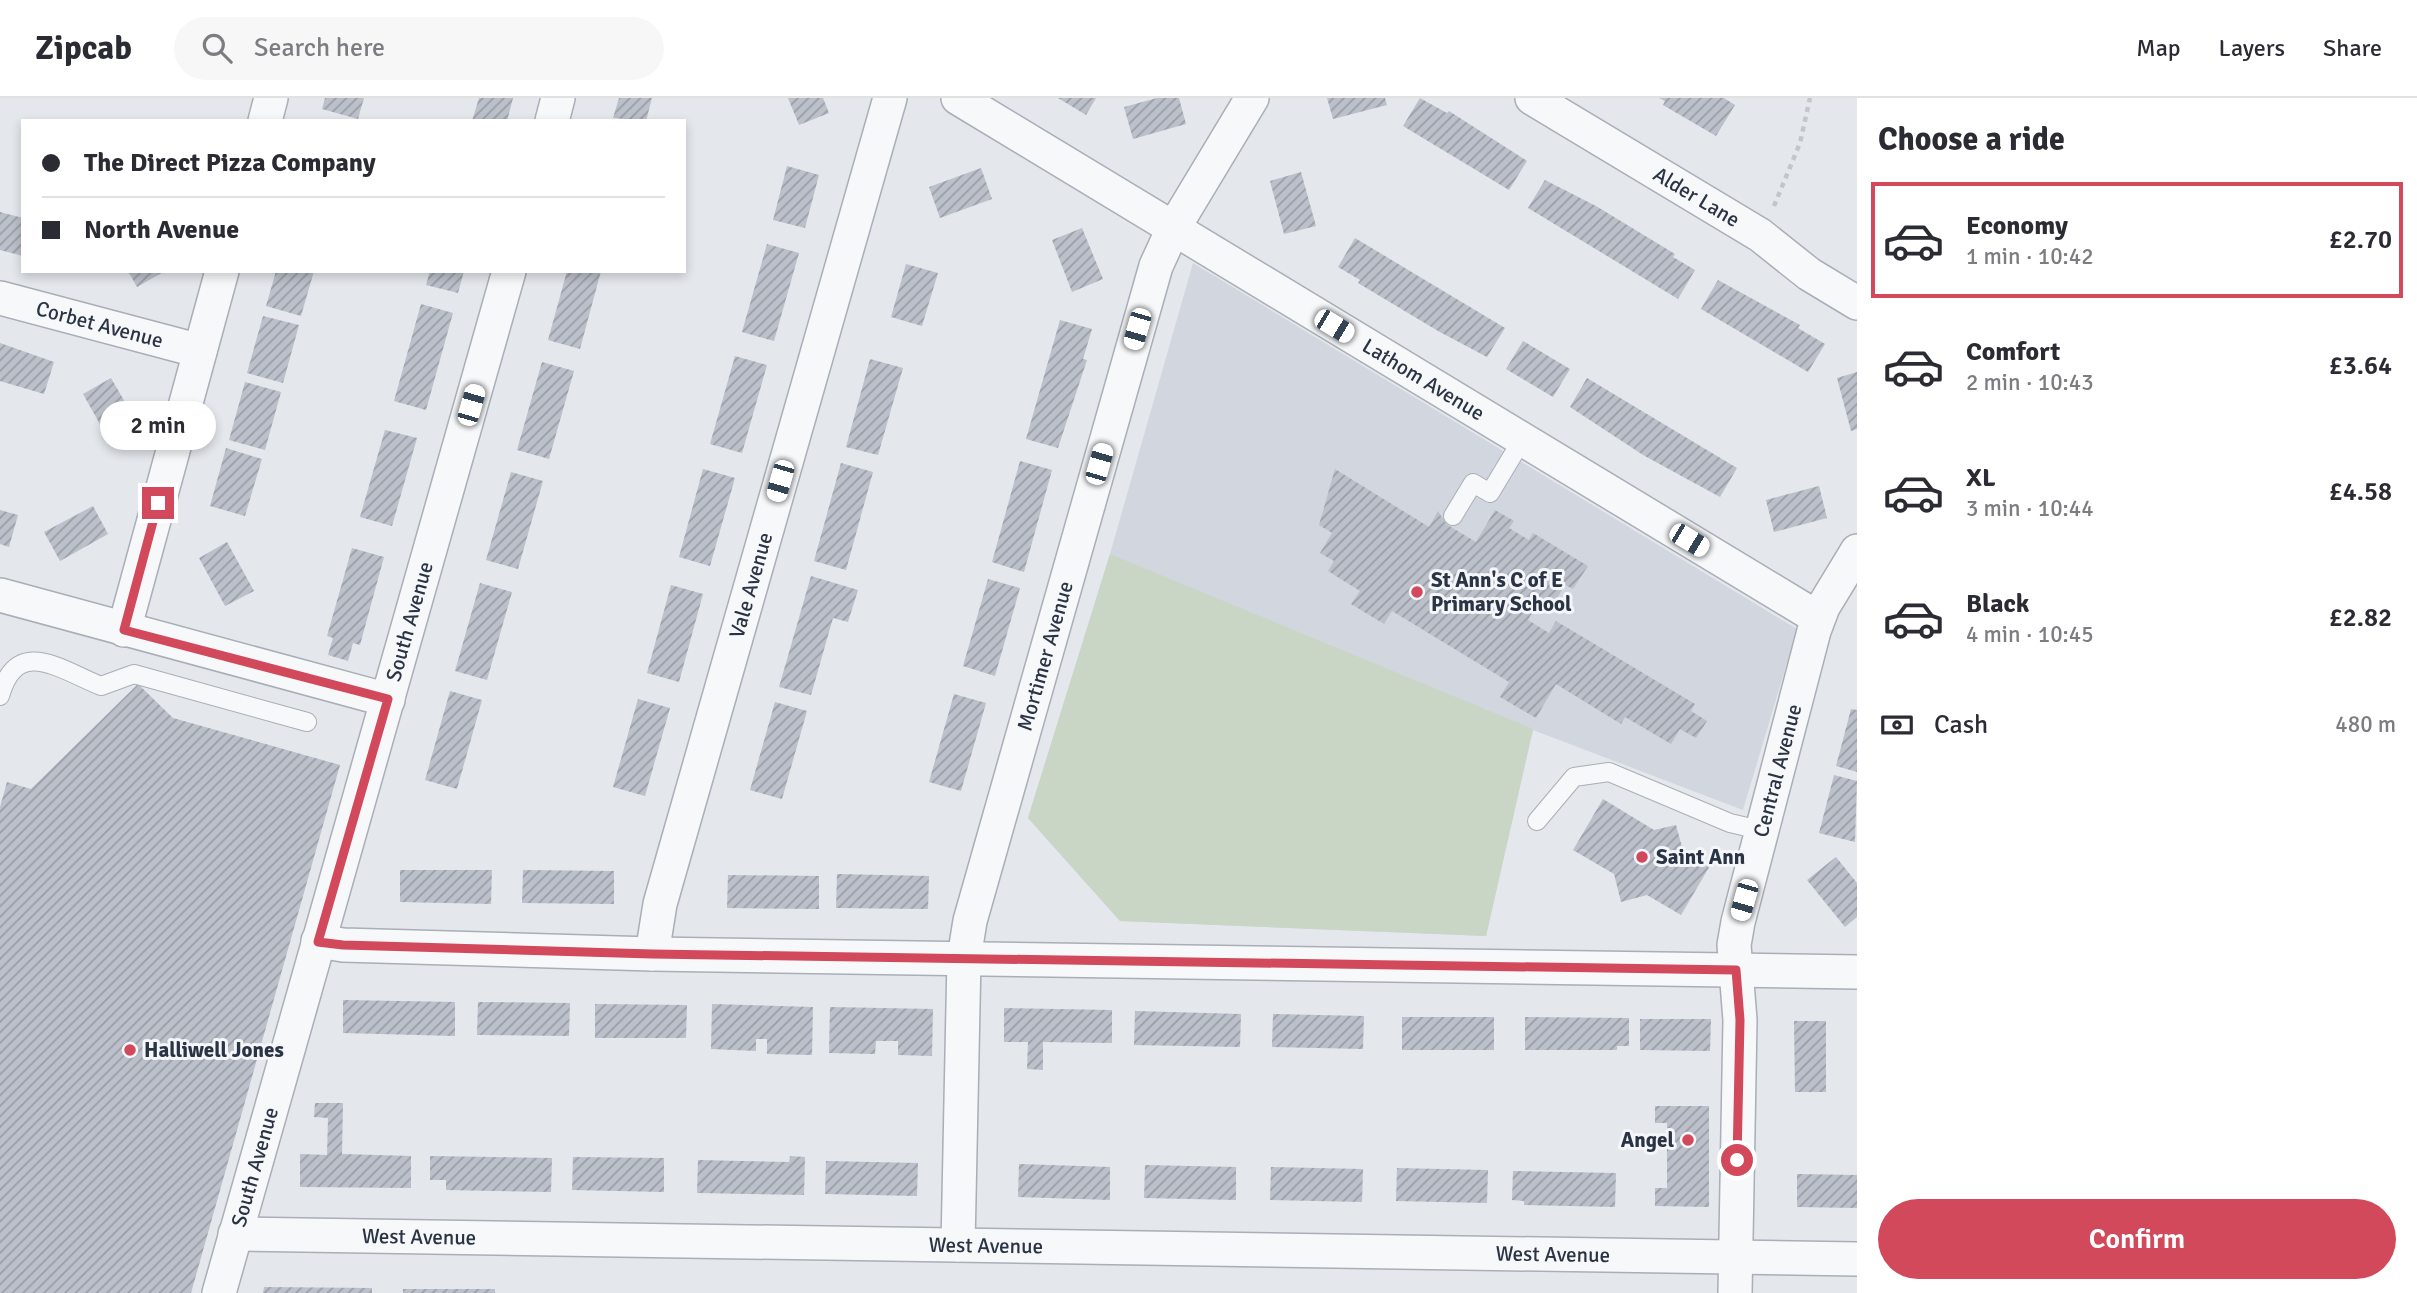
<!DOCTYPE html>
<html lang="en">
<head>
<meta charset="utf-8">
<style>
  body { margin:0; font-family:Signika,sans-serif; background:#f7f7f7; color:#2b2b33; height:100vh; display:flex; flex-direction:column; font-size:26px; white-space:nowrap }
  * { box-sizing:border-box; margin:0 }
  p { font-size:23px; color:#7c7c81 }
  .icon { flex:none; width:38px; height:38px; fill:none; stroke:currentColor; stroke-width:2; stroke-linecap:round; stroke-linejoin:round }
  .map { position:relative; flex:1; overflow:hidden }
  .details { display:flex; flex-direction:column; background:#fff; width:560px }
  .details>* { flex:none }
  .guide { position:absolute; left:21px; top:21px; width:665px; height:154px; border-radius:0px; box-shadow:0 4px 10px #0003; display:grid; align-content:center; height:154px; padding:0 21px; background:#fff }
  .end { position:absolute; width:32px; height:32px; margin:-16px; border:9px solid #d1495b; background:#fff; box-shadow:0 0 0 4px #fff }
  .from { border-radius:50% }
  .bubble { position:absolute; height:49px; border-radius:24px; background:#fff; box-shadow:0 4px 10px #0003; font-size:23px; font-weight:600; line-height:49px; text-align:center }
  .car { position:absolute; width:21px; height:42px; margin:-21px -10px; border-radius:9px; box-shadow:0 0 5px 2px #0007; background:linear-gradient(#fff 24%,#345 0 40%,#fff 0 76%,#345 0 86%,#fff 0) }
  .guide b { display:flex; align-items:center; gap:24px; height:66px; font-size:26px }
  .guide b+b { border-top:2px solid #e1e1e2 }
  .guide i { width:18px; height:18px; background:#2b2b33 }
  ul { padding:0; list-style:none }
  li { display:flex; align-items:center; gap:21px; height:116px; margin:0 14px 10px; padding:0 7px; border:4px solid transparent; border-radius:0px }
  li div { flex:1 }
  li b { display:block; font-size:26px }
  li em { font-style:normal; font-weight:600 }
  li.selected { border-color:#d1495b }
  li>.icon { width:63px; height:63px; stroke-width:1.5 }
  h2 { padding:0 21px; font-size:32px; line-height:84px }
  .pay { display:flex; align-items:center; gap:18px; height:77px; padding:0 21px; font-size:26px }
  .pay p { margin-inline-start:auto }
  .cta { display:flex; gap:14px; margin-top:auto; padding:14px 21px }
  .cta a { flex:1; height:80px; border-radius:42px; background:#d1495b; color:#fff; font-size:28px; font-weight:600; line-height:80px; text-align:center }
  header { display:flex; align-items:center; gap:42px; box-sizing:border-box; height:98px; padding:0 35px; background:#fff; border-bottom:2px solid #e1e1e2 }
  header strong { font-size:33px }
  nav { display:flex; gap:38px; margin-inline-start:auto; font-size:24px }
  .search { width:490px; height:63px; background:#f7f7f7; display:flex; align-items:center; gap:18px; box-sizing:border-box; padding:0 24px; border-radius:38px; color:#7c7c81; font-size:26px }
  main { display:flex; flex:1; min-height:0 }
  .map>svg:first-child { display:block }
</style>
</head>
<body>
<header>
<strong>Zipcab</strong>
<div class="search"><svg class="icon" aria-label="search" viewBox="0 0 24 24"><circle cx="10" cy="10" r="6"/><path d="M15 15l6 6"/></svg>Search here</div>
<nav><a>Map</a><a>Layers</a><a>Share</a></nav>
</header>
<main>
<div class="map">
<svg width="1857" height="1195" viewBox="0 0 1857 1195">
  <defs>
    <pattern id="building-hatch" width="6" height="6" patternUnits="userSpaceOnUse" patternTransform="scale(1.75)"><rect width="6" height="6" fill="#bbc0ca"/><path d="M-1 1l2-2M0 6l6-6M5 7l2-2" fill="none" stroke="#989da6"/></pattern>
  </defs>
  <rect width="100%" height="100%" fill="#e4e7ec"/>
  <path fill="#d2d6de" d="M1193 165 1797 531 1743 712 1533 632 1486 838 1120 823 1028 720 1110 456Z"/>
  <path fill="#c9d6c5" d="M1110 456 1533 631 1486 838 1120 823 1028 720Z"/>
  <path fill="url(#building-hatch)" d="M325 0H364L358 21 322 11Z
    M479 0H513L507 23H472Z
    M619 0H652L646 23 613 20Z
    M788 0H823L829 15 799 27Z
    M1058 0H1096L1086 17Z
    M1157 0H1179L1186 26 1133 41 1124 9Z
    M1327 0H1385L1387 7 1333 21Z
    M1420 0 1447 15 1449 13 1527 63 1509 92 1403 28Z
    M1659 0H1724L1735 7 1716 38 1663 7 1665 3Z
    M787 68 819 77 805 130 773 122Z
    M981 70 992 101 940 120 929 89Z
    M1301 74 1316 128 1284 136 1270 83Z
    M1545 82 1596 108 1675 156 1673 159 1695 172 1678 201 1528 110Z
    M0 114 23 120V158L0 152Z
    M1082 130 1103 181 1072 194 1052 142Z
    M1355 140 1505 230 1487 259 1438 233 1358 185 1360 182 1338 169Z
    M767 146 799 155 774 243 742 234Z
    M906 166 938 175 922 228 891 219Z
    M128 173H165L137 189Z
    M276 173H314L301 218 266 208Z
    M430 173H464L458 195 426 187Z
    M567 173H601L580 251 548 242Z
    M1718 182 1800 227 1798 230 1825 246 1808 274 1701 211Z
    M421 206 453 215 426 312 394 303Z
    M263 218 299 227 283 285 247 275Z
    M1060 222 1092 231 1083 261 1087 262 1058 350 1026 341Z
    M1523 243 1570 271 1553 299 1506 271Z
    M0 245 54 264 44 296 0 283Z
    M735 258 767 267 742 355 710 346Z
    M870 261 903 270 878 357 846 349Z
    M542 264 574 273 549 361 517 352Z
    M1857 274V331L1851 333 1837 280Z
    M111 280 139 328 110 344 83 296Z
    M1587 280 1737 370 1720 399 1643 357 1570 309Z
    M245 284 281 294 265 352 229 342Z
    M385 332 417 340 392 428 360 419Z
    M226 350 262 361 245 418 210 408Z
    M1020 363 1052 372 1024 474 992 464Z
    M841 365 873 374 846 472 814 463Z
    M703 371 735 380 710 468 679 459Z
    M1335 371 1429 429 1438 413 1446 426 1476 444 1495 412 1514 423 1509 430 1529 442 1533 435 1588 468 1573 491 1565 487 1550 512 1538 504 1528 522 1549 535 1556 523 1695 606 1691 613 1707 623 1696 640 1680 631 1671 646 1625 619 1621 626 1556 586 1536 620 1500 599 1509 584 1392 513 1384 526 1351 506 1360 493 1328 473 1334 463 1320 455 1332 435 1319 427Z
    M511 374 543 383 518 471 486 462Z
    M1819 388 1827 420 1774 434 1766 402Z
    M93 408 108 436 60 463 44 434Z
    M0 412 18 417 9 449 0 446Z
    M227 444 254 493 225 508 199 460Z
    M352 450 384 459 360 547 353 545 348 563 328 557 333 540 327 538Z
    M811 478 858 492 848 524 833 520 811 597 779 589Z
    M988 481 1020 490 995 578 963 568Z
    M480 485 512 494 487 582 455 573Z
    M671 487 703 496 679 584 647 575Z
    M138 586 173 620 340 667 191 1195H0V709L7 684 31 691Z
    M450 593 482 602 457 691 425 682Z
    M954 596 986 605 961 693 929 684Z
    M638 601 670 610 645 698 613 689Z
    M775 604 807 613 782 701 750 692Z
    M1851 611 1857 612V674L1836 668Z
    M1834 677 1857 683 1855 744 1819 735Z
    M1603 701 1654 732 1676 727 1682 749 1711 766 1681 817 1647 797 1621 804 1614 776 1573 752Z
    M1836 759 1857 785V819L1845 829 1807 782Z
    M400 772H492L491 806 400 804Z
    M523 772 614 773V806L522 805Z
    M837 776 929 778 928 811 836 810Z
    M728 777 819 778V811L727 810Z
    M343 902 455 904V938L343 935Z
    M478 904 570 905 569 938 477 937Z
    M595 906 687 907 686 940H595Z
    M712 906 813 909 812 957 767 956V941H756V953L711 951Z
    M830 909 933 911 932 958 898 957V943H876L875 956 829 955Z
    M1004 910 1112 912V945L1043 944V972L1027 971 1028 944H1004Z
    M1135 913 1241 916 1240 949 1134 947Z
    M1273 916 1364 918 1363 951 1272 949Z
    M1402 919H1494V952H1402Z
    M1525 919 1629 920V948H1617V952H1525Z
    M1640 921H1711L1710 953 1640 952Z
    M1794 923H1826V994H1795Z
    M315 1005H343L342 1056 411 1058V1090L300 1089V1056L327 1057 328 1020 314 1019Z
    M1655 1008H1709V1109L1655 1108V1090H1667V1025H1655Z
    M430 1058 552 1060 551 1094 446 1092V1082H430Z
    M790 1058 805 1059 804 1097 697 1095 698 1062 789 1064Z
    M573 1059 664 1060V1094L572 1092Z
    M826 1063 918 1065 917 1098 825 1096Z
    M1019 1066 1110 1069V1102L1018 1099Z
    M1145 1067 1236 1069V1102L1144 1100Z
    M1271 1069 1363 1071 1362 1104 1270 1102Z
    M1397 1070 1488 1072 1487 1105 1396 1103Z
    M1513 1073 1616 1075 1615 1109 1524 1107V1103L1512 1102Z
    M1797 1076 1857 1077V1110L1797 1109Z
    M264 1189 372 1190V1195H263Z
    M403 1191H495V1195H403Z"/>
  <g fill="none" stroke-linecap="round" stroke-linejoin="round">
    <g stroke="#a9aeb7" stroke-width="20">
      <path id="service" d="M1453 418 1473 385 1490 395 1522 342
        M0 598C17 538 59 571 101 588L134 576 307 624
        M1537 723 1574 679 1609 674 1730 725 1764 733"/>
    </g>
    <g stroke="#a9aeb7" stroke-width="36">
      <g id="minor">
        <path id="s1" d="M958 0 1818 520"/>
        <path id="s2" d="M1532 0 1760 137 1809 176 1857 205"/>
        <path d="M265 23 271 0"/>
        <path d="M552 23 558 0"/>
        <path id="s3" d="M0 200 200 253"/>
        <path d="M0 497 388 602"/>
        <path d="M124 532 222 173"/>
        <path d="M318 843 343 847 652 856 1857 874"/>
        <path id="s4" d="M652 856 660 806 890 0"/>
        <path id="s5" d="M235 1136 1857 1161"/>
        <path id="s6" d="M958 1147 964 860 970 823 1156 168 1173 131 1252 0"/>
        <path id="s7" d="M219 1195 509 173"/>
        <path id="s8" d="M1735 1195 1740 922 1734 847 1738 824 1814 533 1823 509 1857 453"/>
      </g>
    </g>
    <path stroke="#c2c5cb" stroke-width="4.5" stroke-dasharray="5 5" stroke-linecap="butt" d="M1774 108 1800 45 1810 0"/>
    <use href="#service" stroke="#f7f8fa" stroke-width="18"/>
    <use href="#minor" stroke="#f7f8fa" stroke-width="33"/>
  </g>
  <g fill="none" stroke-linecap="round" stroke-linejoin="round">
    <path stroke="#d1495b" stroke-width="9" d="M158 405 124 532 388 601 318 844 343 847 652 856 1736 872 1740 922 1737 1062"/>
  </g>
  <g fill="#d1495b" stroke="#f4f6f9" stroke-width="2.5">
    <circle cx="1417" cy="494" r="7"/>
    <circle cx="1642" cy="759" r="7"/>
    <circle cx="130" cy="952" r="7"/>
    <circle cx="1688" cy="1042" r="7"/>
  </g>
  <g text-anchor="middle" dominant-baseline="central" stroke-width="6" stroke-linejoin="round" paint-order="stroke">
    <g font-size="21" fill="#2b3445" stroke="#f4f6f9">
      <text stroke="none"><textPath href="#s2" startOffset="192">Alder Lane</textPath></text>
      <text stroke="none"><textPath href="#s3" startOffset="103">Corbet Avenue</textPath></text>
      <text stroke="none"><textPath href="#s1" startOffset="544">Lathom Avenue</textPath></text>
      <text stroke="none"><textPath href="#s4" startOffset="382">Vale Avenue</textPath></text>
      <text stroke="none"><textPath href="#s7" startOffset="698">South Avenue</textPath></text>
      <text stroke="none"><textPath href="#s6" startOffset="600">Mortimer Avenue</textPath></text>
      <text stroke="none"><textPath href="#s8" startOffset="528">Central Avenue</textPath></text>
      <text stroke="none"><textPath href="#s7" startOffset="131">South Avenue</textPath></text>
      <text stroke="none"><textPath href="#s5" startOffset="184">West Avenue</textPath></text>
      <text stroke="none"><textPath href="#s5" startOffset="751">West Avenue</textPath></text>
      <text stroke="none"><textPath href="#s5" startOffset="1318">West Avenue</textPath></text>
    </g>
    <g font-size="21" font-weight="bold" fill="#2b3445" stroke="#f4f6f9" text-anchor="start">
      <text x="1431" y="482">St Ann's C of E<tspan x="1431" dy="24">Primary School</tspan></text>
      <text x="1656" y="759">Saint Ann</text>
      <text x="144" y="952">Halliwell Jones</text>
      <text x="1674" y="1042" text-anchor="end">Angel</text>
    </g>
  </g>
</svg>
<i class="end from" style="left:1737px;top:1062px"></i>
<i class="end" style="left:158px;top:405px"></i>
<div class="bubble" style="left:100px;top:303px;width:116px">2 min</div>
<i class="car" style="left:1334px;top:228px;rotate:121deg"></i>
<i class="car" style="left:1137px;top:231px;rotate:196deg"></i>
<i class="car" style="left:471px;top:307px;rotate:16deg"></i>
<i class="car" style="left:1099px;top:366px;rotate:16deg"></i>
<i class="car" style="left:780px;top:383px;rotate:196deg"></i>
<i class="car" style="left:1689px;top:442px;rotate:121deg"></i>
<i class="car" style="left:1744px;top:802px;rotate:196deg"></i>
<div class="guide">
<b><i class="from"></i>The Direct Pizza Company</b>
<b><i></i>North Avenue</b>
</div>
</div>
<section class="details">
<h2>Choose a ride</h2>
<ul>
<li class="selected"><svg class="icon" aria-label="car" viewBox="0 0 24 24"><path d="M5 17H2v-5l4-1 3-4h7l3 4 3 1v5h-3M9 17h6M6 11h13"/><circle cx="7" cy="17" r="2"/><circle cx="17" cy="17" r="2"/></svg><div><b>Economy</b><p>1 min · 10:42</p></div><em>£2.70</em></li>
<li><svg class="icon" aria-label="car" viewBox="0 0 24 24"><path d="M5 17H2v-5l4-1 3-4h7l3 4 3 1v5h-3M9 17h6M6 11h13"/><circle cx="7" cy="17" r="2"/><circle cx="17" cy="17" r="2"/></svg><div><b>Comfort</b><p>2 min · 10:43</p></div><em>£3.64</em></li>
<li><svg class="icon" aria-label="car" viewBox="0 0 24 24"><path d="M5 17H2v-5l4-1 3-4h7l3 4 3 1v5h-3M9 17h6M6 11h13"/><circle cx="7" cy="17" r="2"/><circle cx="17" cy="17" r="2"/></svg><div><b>XL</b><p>3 min · 10:44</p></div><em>£4.58</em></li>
<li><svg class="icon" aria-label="car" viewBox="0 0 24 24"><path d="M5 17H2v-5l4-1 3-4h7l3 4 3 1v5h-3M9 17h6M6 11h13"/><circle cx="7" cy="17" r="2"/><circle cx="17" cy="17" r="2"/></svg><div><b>Black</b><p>4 min · 10:45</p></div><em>£2.82</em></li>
</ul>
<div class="pay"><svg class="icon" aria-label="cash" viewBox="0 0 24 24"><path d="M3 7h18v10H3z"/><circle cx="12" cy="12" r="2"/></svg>Cash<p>480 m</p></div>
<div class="cta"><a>Confirm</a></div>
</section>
</main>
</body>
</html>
